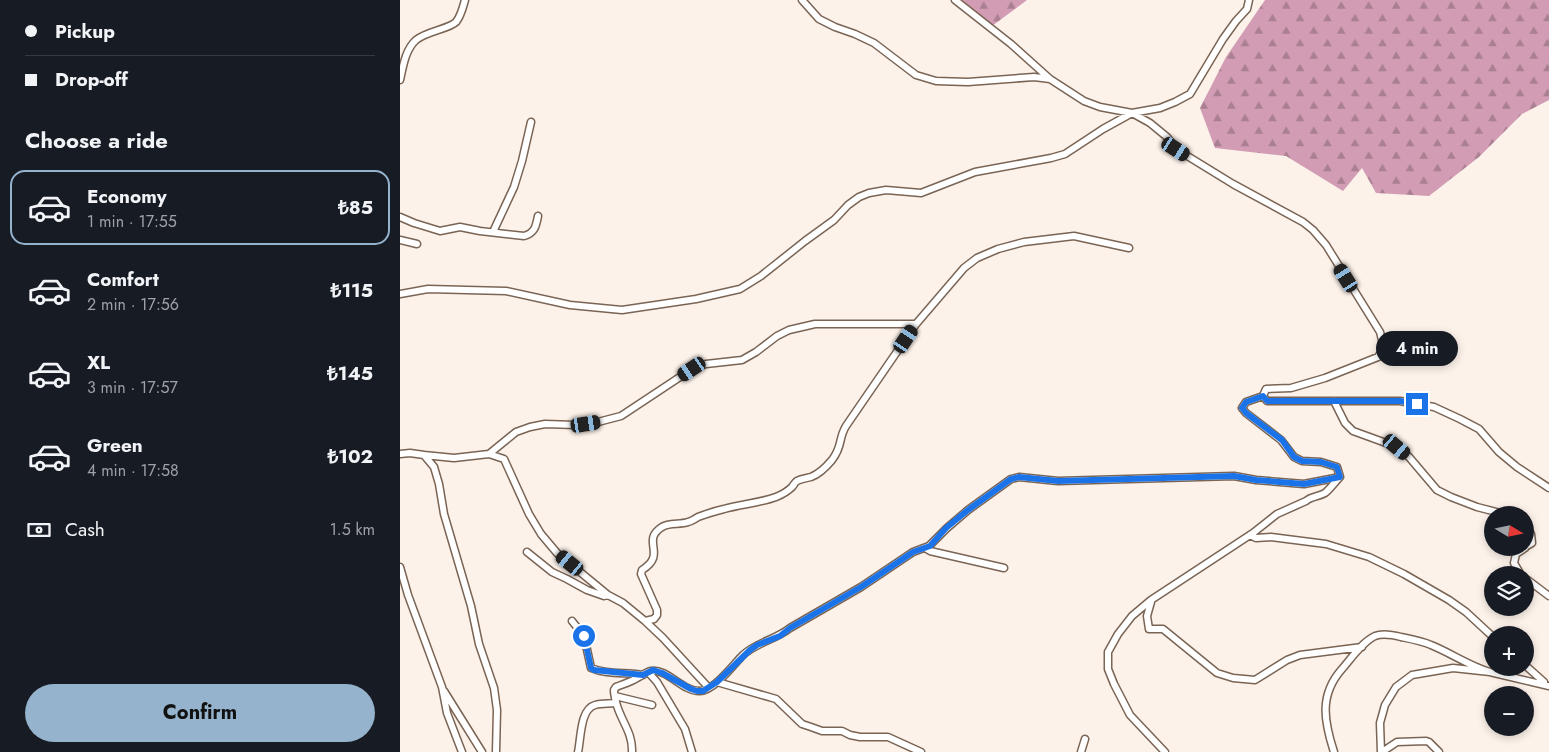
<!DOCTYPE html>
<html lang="en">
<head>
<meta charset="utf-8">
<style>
  body { margin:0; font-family:Jost,sans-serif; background:#20242c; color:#f1f3f6; height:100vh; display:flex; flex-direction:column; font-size:19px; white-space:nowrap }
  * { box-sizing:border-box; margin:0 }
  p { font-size:16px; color:#9ea1a6 }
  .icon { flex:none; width:28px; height:28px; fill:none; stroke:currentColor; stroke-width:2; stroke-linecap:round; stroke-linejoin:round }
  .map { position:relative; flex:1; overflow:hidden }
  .drawer { display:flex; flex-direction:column; background:#171b24; width:400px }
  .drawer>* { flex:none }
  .top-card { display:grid; align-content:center; height:110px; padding:0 25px; background:#171b24 }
  .needle { width:32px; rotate:100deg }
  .controls { position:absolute; left:1084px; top:506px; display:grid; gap:10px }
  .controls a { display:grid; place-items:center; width:50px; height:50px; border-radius:50%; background:#171b24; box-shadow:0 2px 8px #0003; font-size:25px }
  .end { position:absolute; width:22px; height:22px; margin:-11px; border:6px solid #1a73e8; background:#fff; box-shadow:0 0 0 2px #fff }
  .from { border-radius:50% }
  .bubble { position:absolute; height:35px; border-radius:18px; background:#171b24; box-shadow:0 2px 8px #0003; font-size:16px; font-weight:700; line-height:35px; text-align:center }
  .car { position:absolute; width:15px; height:30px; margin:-15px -8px; border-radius:6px; box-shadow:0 0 4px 1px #0007; background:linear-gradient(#222 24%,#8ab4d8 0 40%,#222 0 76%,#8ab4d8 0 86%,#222 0) }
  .top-card b { display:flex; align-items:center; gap:18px; height:48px; font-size:19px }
  .top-card b+b { border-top:1px solid #363941 }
  .top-card i { width:12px; height:12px; background:#f1f3f6 }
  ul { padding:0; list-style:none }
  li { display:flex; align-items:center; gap:15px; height:75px; margin:0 10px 8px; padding:0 15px; border:2px solid transparent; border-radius:15px }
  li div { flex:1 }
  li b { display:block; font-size:19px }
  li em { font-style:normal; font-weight:700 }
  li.selected { border-color:#95b3cd }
  li>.icon { width:45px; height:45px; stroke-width:1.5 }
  h2 { padding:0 25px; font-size:22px; line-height:60px }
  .pay { display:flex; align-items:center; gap:12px; height:55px; padding:0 25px; font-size:19px }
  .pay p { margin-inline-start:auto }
  .button { display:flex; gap:10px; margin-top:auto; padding:10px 25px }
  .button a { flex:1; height:58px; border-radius:30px; background:#95b3cd; color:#111; font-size:20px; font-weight:700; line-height:58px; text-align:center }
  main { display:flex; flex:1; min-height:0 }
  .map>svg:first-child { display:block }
</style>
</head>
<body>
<main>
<section class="drawer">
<div class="top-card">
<b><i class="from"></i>Pickup</b>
<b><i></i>Drop-off</b>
</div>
<h2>Choose a ride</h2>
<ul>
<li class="selected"><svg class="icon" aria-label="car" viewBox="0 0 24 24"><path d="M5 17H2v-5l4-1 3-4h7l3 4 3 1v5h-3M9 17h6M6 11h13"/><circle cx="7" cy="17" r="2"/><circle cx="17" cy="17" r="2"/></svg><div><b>Economy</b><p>1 min · 17:55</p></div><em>₺85</em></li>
<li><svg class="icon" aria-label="car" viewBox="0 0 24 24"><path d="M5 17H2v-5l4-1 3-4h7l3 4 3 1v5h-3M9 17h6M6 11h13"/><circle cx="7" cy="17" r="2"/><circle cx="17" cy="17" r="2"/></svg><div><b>Comfort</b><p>2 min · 17:56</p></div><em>₺115</em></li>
<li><svg class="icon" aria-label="car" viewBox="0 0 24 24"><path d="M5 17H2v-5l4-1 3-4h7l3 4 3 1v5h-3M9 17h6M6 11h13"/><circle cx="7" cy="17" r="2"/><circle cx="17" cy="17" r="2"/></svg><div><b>XL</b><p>3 min · 17:57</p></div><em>₺145</em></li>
<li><svg class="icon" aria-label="car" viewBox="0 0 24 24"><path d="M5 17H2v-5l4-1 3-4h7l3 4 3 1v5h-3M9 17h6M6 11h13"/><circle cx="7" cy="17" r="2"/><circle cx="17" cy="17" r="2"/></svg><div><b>Green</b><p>4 min · 17:58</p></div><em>₺102</em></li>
</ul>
<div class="pay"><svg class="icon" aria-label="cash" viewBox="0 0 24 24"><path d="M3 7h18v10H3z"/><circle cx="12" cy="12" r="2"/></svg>Cash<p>1.5 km</p></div>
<div class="button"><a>Confirm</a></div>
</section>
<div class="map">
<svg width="1149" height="752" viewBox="0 0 1149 752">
  <defs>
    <pattern id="forest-firs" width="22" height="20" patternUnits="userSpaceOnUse" patternTransform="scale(1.25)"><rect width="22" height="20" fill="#d19cb4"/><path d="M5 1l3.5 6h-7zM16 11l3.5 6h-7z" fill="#aa7f92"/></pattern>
  </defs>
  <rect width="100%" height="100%" fill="#fcf2ea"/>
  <path fill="url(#forest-firs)" d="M562 0H627L592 26Z
    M865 0H1149V100L1122 114 1079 157 1029 196 976 193 962 168 943 191 886 156 815 148 800 108 826 57Z"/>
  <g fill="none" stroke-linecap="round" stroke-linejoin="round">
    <g stroke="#7a6454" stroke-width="9">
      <path id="minor" d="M402 0 419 19 435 27 455 34 474 43 516 75 536 81 568 82 634 77 650 79 684 101 700 107 732 113 750 123 767 137 776 149 833 184 903 222 913 230 926 245 980 332 984 348 978 357 925 378 891 388 866 389 863 396 867 401H1000L1034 407 1060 419 1079 429 1099 452 1117 467 1149 488
        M555 0 611 44 650 79
        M0 80C3 67 5 50 16 40 27 31 49 29 56 22 61 16 63 7 65 0
        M0 217 14 223 40 231 60 227 80 231 124 236C135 233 136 226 138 216
        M93 232 114 187 122 161 131 122
        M0 240 17 244
        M0 294 28 289 106 291 170 305 222 310 296 299 340 289 361 276 405 241 434 220 448 205 459 197 469 193 486 190 521 193 575 172 651 158 665 154 703 129 732 113 760 108 775 102 790 94 823 39 836 21 847 9 849 0
        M934 401 945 423 953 431 997 447 1009 457 1037 490 1051 497 1077 507 1108 515
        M0 454 10 453 24 455 34 467 39 484 44 514 71 606 79 644 94 688 97 710 96 752
        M89 454 116 432 130 427 145 424 175 425 198 422 221 416 292 369 306 364 342 360 356 352 377 336 389 330 415 324H516
        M24 455 54 458 89 454 104 459 129 514 141 534 157 553 208 595 223 603 245 621 263 638 308 687
        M1125 527 1131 534 1132 543 1125 547
        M850 535 856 538 871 537 926 544 969 557 1004 574 1049 600 1066 612 1092 636
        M525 548 530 551 604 568
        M127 552 152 572 167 579 187 590 204 596 208 595
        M0 567 8 595 42 687 47 713 62 752
        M1121 575 1114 563 1116 554 1125 548
        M1125 578 1149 596
        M751 602 747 616 749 629H763L817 673 833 678 855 680 887 660 900 655 962 647
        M172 621 184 636 191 668C207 675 226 672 243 675
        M245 621 254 619 257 615V610L241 574 242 570C268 554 240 541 262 527 269 522 280 525 288 522 292 521 295 519 298 517 306 514 315 511 324 509 341 504 360 503 376 497 381 495 388 491 392 487 394 485 394 483 397 481 401 479 407 478 411 477 419 474 427 466 432 460 443 446 438 439 446 426L516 324 564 268 577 258 598 249 624 242 674 236 729 248
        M1125 665 1144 682
        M248 672 257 682 285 729 292 752
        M317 682 376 699 402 724 411 727 422 731H442L450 735 460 737H488L521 752
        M44 691 82 752
        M215 696 252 705
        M178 752C181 739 180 709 195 705 202 703 209 704 216 703
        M232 752C233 732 220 720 216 702 215 698 214 694 214 690L216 687C223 684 231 682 237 678 242 676 246 672 251 671 267 668 283 692 300 691 315 690 333 665 343 655 357 642 375 640 390 628L461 587 513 552 529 546 547 528 568 510 611 479 619 477 658 481 834 476 856 480 904 484 940 477 937 467 921 462 902 461 894 457 881 440 846 413 842 408 846 402 863 396
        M681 752 685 739
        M765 752 730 715 714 684 708 669V652L718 634 732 616 751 600 853 533 877 514 906 501C911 496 918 497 925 493 930 489 935 482 939 478
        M934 752C924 721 919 695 942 669 951 659 962 642 975 636 983 633 993 635 1001 637 1011 639 1022 641 1031 645 1051 653 1069 666 1090 672
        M981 752 980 723 985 705 996 687 1012 675 1053 668 1090 672 1149 686
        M982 752 997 742 1026 741 1029 742 1039 752"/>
    </g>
    <use href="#minor" stroke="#fff" stroke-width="6"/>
  </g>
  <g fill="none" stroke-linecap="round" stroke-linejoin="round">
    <path stroke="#1a73e8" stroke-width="6" d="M184 636 191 668 194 670 243 675 253 670 262 673 291 689 297 691H303L317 682 350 650 357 645 380 636 390 628 461 587 513 552 530 546 546 528 568 510 611 479 619 477 658 481 834 476 856 480 904 484 940 477 937 467 921 462 902 461 894 457 882 440 846 413 842 408 846 402 863 396 867 401H1000L1017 404"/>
  </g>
</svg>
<div class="controls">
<a><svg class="needle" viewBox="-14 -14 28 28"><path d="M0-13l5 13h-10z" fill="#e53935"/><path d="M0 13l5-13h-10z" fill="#9ea1a6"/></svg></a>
<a><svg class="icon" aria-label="layers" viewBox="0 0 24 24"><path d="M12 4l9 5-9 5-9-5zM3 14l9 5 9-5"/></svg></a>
<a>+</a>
<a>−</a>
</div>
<i class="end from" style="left:184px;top:636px"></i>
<i class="end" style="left:1017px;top:404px"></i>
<div class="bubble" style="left:976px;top:331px;width:82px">4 min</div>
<i class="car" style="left:776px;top:149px;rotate:123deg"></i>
<i class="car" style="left:946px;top:278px;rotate:328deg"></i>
<i class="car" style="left:506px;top:339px;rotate:34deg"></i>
<i class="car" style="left:292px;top:369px;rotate:236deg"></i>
<i class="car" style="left:186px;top:424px;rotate:81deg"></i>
<i class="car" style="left:997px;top:447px;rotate:130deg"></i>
<i class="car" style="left:170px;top:563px;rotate:309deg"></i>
</div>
</main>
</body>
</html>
